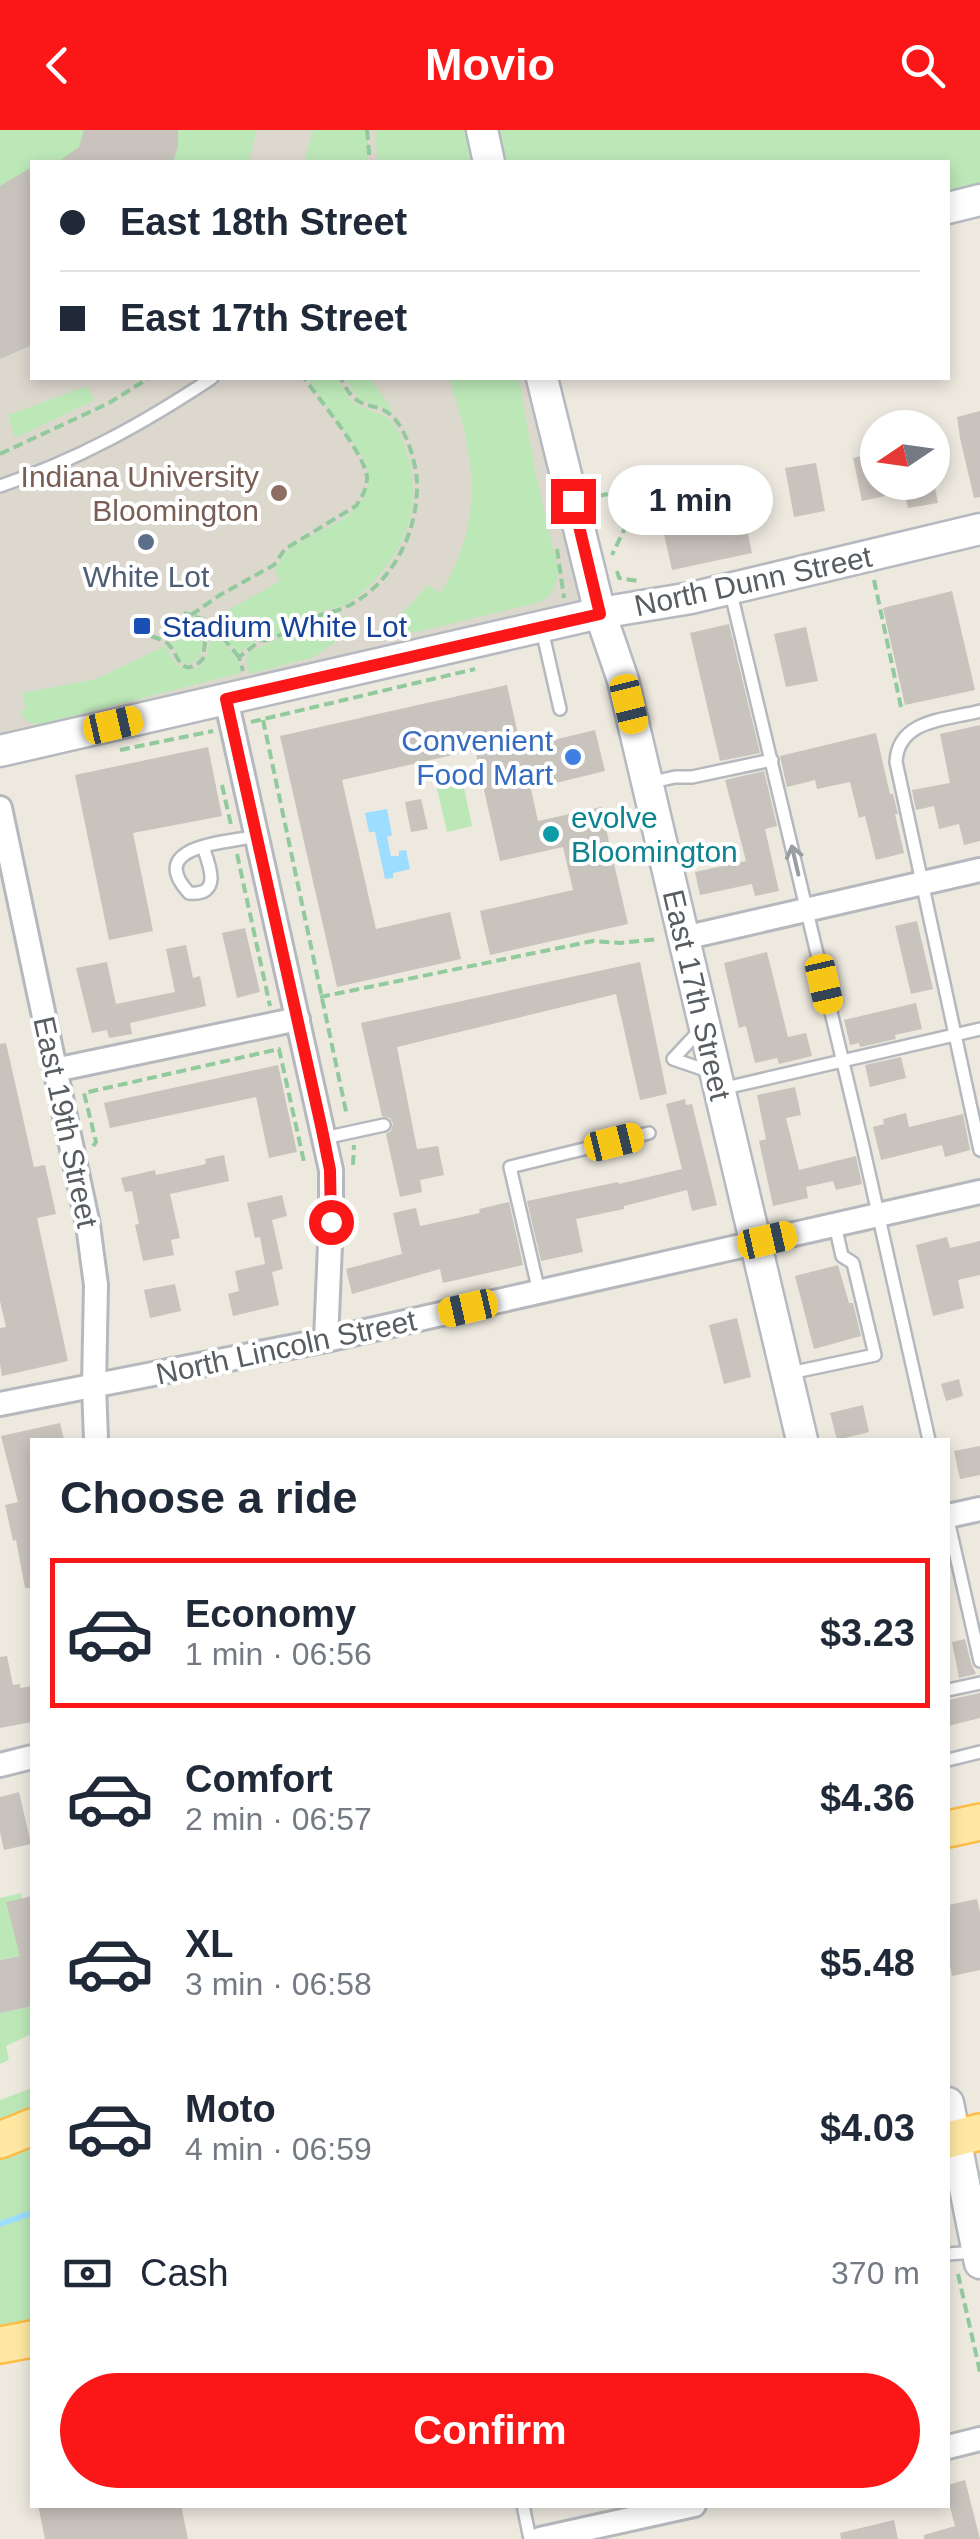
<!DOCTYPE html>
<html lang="en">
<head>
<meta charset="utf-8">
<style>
  body { margin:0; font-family:Arial,sans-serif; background:#f6f6f7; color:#1f2937; height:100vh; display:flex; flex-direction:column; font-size:38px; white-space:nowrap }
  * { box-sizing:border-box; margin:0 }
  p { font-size:32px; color:#747a83 }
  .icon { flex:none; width:55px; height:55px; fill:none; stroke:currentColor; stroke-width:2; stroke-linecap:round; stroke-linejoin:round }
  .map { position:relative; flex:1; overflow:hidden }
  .panel { position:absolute; left:30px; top:1308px; width:920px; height:1070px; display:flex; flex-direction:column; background:#fff; border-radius:0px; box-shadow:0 5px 15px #0003 }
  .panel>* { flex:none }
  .hud { position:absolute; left:30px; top:30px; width:920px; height:220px; border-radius:0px; box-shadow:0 5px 15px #0003; display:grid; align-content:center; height:220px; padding:0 30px; background:#fff }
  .needle { width:65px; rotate:257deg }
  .buttons { position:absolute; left:860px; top:280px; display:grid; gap:20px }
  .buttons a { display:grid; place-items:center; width:90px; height:90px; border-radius:50%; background:#fff; box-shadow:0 5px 15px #0003; font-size:50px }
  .end { position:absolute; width:45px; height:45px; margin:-22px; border:12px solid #fb1718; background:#fff; box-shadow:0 0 0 5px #fff }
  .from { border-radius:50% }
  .bubble { position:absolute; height:70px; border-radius:35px; background:#fff; box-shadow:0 5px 15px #0003; font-size:32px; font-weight:600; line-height:70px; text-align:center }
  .car { position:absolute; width:30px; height:60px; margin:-30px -15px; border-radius:12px; box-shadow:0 0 8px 2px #0007; background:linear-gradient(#f5c518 24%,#345 0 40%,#f5c518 0 76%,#345 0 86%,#f5c518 0) }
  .hud b { display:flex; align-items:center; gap:35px; height:95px; font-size:38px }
  .hud b+b { border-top:2px solid #e0e1e3 }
  .hud i { width:25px; height:25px; background:#1f2937 }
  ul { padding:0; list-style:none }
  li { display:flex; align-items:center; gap:30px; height:150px; margin:0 20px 15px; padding:0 10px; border:5px solid transparent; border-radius:0px }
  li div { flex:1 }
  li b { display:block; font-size:38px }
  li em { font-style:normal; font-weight:600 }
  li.selected { border-color:#fb1718 }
  li>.icon { width:90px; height:90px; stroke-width:1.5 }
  h2 { padding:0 30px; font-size:45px; line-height:120px }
  .pay { display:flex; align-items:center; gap:25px; height:110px; padding:0 30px; font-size:38px }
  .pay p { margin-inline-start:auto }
  .button { display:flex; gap:20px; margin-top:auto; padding:20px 30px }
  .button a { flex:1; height:115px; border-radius:60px; background:#fb1718; color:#fff; font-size:40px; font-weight:600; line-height:115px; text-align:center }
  header { display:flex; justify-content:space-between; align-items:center; height:130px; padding:0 30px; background:#fb1718; color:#fff; font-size:45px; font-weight:600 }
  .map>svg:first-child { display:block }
</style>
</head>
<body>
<header><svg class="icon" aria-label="back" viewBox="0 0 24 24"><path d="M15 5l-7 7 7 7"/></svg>Movio<svg class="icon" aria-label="search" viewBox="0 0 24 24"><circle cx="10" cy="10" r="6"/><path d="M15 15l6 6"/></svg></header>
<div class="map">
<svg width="980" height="2409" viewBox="0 0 980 2409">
  <rect width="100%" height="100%" fill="#ede9df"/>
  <path fill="#ddd8ce" d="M0 0H980L948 32H32V248H532L585 478 0 609Z"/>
  <path fill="#bce8b8" d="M0 0H257L248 32H32V215L0 229Z
    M313 0H365L368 11V32H304Z
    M376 0H464L472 32H377Z
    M499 0H980V56L948 64V32H507Z
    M307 248H337C342 256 346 267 354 273 367 282 385 281 394 295 424 344 418 402 379 445 370 455 357 469 344 475 335 479 324 479 315 484 299 493 283 503 267 509 272 470 235 491 218 499L211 490 280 451 275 438C281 432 284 424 290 419 325 393 383 386 364 329Z
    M345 248H370L394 282 359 269Z
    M449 248H519L535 341 558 440C557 455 553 465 540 472L388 509 380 507 378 504 381 499 404 481 428 455 441 463C486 385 475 330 449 248Z
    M87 256 95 270 15 308 8 285Z
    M330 483C344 482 347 488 353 500L314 527 249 544 246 529 248 523Z
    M248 491 257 493 261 507 238 524 222 504Z
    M206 493 213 500 203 509 200 527 190 534 183 533 171 513Z
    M216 507H219L238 531 241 543 41 594C31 595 24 591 20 581L26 579 22 563 96 549 165 516C169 522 173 532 179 536 189 544 202 539 206 528 209 517 206 514 216 507Z
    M461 644 472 696 447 702 435 650Z
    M21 1763 22 1768 15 1804 32 1800V1823L0 1830V1768Z
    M32 1876V1904L6 1916 9 1930 0 1934V1883Z
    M32 1958V1981L0 1995V1970Z
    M32 2009V2192L0 2199V2023Z"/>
  <path fill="#9dddff" d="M387 679 392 705 387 707 391 726H399V721L406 720 410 739 393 743V748L385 749 375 702H369L365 683Z"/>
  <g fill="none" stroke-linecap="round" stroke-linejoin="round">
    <path stroke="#9dddff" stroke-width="6" d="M0 2094 32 2083"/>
  </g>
  <path fill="#c8c3bc" d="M84 0H178V16L173 32H58L79 17Z
    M32 37V215L0 229V56Z
    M980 281V367L974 368 960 308 957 287Z
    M878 322V352H934L938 373 908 378 904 362 862 371 853 328Z
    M816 333 825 381 794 387 785 338Z
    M720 350 726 376 741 372 752 423 672 440 657 373 669 371 667 361Z
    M952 461 975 560 905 575 883 478Z
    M729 494 760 623 720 631 690 503Z
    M806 497 818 551 786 557 774 504Z
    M507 555 521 618 595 600 605 641 531 659 538 691 601 677 628 794 490 825 480 781 573 760 563 717 500 731 475 620 342 650 376 799 450 782 461 829 337 857 280 606Z
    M980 595V711L964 715 959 694 939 699 934 676 916 680 912 660 950 653 940 604Z
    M876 603 890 664H893L898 684H895L904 723 876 730 865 686 859 688 850 652 817 659 815 650 787 657 780 626Z
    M208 617 222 686 133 703 153 801 109 810 75 645Z
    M764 641 777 696 765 699 779 761 755 766 752 754 700 765 695 742 746 731 725 650Z
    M421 669 428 699 411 702 405 672Z
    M917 791 933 859 911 864 895 796Z
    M245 798 260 862 237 868 222 803Z
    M186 815 193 848 200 846 206 876 130 893 132 904 109 908 107 900 92 903 76 838 107 832 116 874 175 862 166 819Z
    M767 822 788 907 806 903 812 926 779 934 777 928 755 933 746 896 739 898 724 833Z
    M640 832 667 964 640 970 616 864 397 917 417 1019 438 1016 444 1045 420 1050 422 1062 400 1067 386 1004 391 1001 393 994 390 988 382 986 361 893Z
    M916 873 922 899 895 905 896 909 860 917 859 913 850 915 844 890Z
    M6 913 34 1037 45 1035 56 1084 37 1088 68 1231 2 1246 0 1234V1198L6 1197 0 1171V914Z
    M901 927 906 948 870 957 865 935Z
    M278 935 297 1022 269 1028 256 967 110 998 104 973Z
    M795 957 801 985 786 988 799 1040 856 1026 862 1054 836 1060 833 1051 806 1057 808 1068 773 1076 759 1011 766 1009 757 965Z
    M685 969 686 975 692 974 717 1075 692 1081 687 1060 624 1076V1079L576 1089 583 1122 541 1131 527 1071 618 1052 619 1054 682 1039 666 974Z
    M906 983 909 997 963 984 970 1020 945 1027 942 1015 881 1030 873 997 884 994 883 989Z
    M224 1025 229 1051 170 1064 180 1108 171 1110 174 1125 143 1131 135 1095 139 1094 132 1061 125 1062 121 1048 155 1040 156 1045 206 1034 205 1029Z
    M282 1065 287 1086 272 1090 283 1139 272 1142 279 1175 233 1186 228 1164 239 1161 235 1141 265 1134 260 1107 255 1108 247 1073Z
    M509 1072 523 1135 443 1153 440 1139 352 1164 346 1139 402 1124 393 1083 416 1078 420 1096 480 1083 479 1079Z
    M947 1107 950 1118 980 1111V1145L958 1150 964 1178 933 1186 916 1115Z
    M838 1135 849 1173H853L861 1206 814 1219 795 1146Z
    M175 1154 181 1181 150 1188 144 1160Z
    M737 1188 751 1247 724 1254 709 1195Z
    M959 1249 963 1266 946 1271 941 1254Z
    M863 1275 869 1302 837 1310 830 1283Z
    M60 1293 64 1310H32V1458H25L16 1410 13 1411 5 1375 18 1372 1 1306Z
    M980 1316V1345L960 1349 954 1321Z
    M965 1509 971 1533 976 1544 959 1548 952 1512Z
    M7 1526 13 1555 20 1554V1558L32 1556V1592L0 1598V1527Z
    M980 1563V1588L948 1596V1570Z
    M19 1662 31 1714 4 1720 0 1702V1667Z
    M32 1766V1876L0 1883V1830L20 1826 6 1772Z
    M977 1769 980 1782V1840L952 1846 948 1825V1775Z
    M965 2350 980 2409H924V2405L955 2396 948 2370V2355Z
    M38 2375H181L188 2409H45Z
    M894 2390 898 2409H841L840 2403Z"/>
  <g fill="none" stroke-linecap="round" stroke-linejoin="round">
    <g stroke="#b5b9be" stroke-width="16">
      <path id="lane" d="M0 356C78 330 144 293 212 248
        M730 459 862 1012 929 1310
        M542 500 560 579
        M980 581C946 590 898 589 896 632L980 1020
        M648 653 675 647H692L772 630
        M203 717C210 736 222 766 189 763 145 715 226 713 257 706
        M701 899 673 929 711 942
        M721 959 980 899
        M324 1008 384 995
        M539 1162 510 1037 649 1003
        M790 1243 875 1225 853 1133 842 1126 835 1095
        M948 1390 980 1531
        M948 1560 980 1553
        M948 1630 980 1622
        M948 2124 976 2122
        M523 2375 530 2409"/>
    </g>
    <g stroke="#b5b9be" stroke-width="28">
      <path id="street" d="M226 569 331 1040V1091L326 1210
        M0 678 88 1095 96 1155 94 1256 96 1310
        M684 808 980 740
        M55 940 298 889
        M0 1274 326 1210 980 1062
        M948 1386 980 1379
        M0 1635 32 1627
        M948 2317 980 2309
        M540 2409 694 2375"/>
    </g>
    <g stroke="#b5bac0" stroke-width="35">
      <path id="secondary" d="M482 0 489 32
        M948 78 980 70
        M542 248 600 483 623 550 802 1310
        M0 621 600 483 691 468 980 399
        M948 1973 980 2133"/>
    </g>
    <g stroke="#ffbc46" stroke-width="40">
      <path id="primary" d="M948 1699 980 1692
        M0 2010 32 1997
        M948 2010 980 2002
        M0 2215 32 2209"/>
    </g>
    <path stroke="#91ca9c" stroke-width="4" stroke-dasharray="10 5" stroke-linecap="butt" d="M367 0 370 32
      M0 324 109 273 149 248
      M645 356 729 337
      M598 366 645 356 612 425
      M557 419 564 468
      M617 441 619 448 638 451
      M874 450 901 577
      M191 485 220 465 274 435 285 419 356 376C362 367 367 359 367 347 365 324 319 269 304 248
      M137 502C146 505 161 508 168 514 179 524 180 551 203 529L205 512 218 502 209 491 184 483
      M263 511C281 507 295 496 312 488 323 483 337 482 348 476 393 453 418 402 417 353 416 333 408 304 394 288 376 268 357 286 341 248
      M239 527 218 502C232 496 251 482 263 495L264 508 239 527 243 541
      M263 590 347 986
      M251 592 475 539
      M120 620 213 601
      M222 655 231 695
      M237 724 270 876
      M320 867 593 811 620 813 659 809
      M93 1016 96 1012 84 963 279 919 304 1032
      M353 1035 354 1015
      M958 2144 980 2242"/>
    <use href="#lane" stroke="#fff" stroke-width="11"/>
    <use href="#street" stroke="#fff" stroke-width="22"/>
    <use href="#secondary" stroke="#fff" stroke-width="30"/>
    <use href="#primary" stroke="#ffe8a2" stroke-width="35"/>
  </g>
  <defs><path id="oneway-shaft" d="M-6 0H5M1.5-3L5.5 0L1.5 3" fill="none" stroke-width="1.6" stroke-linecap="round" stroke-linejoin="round" transform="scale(2.5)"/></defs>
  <use stroke="#9b9ea1" href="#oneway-shaft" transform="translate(795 730) rotate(-103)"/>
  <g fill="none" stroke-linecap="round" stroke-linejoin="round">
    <path stroke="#fb1718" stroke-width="12" d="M331 1092 330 1040 322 1000 226 569 600 484 573 371"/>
  </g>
  <circle fill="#8d6e63" stroke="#fff" stroke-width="4" cx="279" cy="363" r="10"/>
  <circle fill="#5c6f8a" stroke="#fff" stroke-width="4" cx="146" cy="412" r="10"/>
  <rect fill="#1a4fb4" stroke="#fff" stroke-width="4" x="132" y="486" width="20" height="20" rx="5"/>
  <circle fill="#3f7fe0" stroke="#fff" stroke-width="4" cx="573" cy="627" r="10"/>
  <circle fill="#0f9aa8" stroke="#fff" stroke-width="4" cx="551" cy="704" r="10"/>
  <g text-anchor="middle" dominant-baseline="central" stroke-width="8" stroke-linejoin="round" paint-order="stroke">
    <g font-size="30" fill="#785e54" stroke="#fff" text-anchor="end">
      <text x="259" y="346">Indiana University<tspan x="259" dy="34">Bloomington</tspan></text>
    </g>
    <g font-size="30" fill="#4e5e75" stroke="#fff">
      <text x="146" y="446">White Lot</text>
    </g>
    <g font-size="30" fill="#585d62" stroke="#fff">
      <text transform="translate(753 451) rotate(-12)">North Dunn Street</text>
      <text transform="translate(697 865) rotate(77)">East 17th Street</text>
      <text transform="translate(66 992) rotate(78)">East 19th Street</text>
      <text transform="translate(286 1217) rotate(-12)">North Lincoln Street</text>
    </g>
    <g font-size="30" fill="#164399" stroke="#fff" text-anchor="start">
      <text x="162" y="496">Stadium White Lot</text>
    </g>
    <g font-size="30" fill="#366cbe" stroke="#fff" text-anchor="end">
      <text x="553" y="610">Convenient<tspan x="553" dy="34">Food Mart</tspan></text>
    </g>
    <g font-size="30" fill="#0d838f" stroke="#fff" text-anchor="start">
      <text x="571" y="687">evolve<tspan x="571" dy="34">Bloomington</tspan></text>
    </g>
  </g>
</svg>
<div class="buttons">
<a><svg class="needle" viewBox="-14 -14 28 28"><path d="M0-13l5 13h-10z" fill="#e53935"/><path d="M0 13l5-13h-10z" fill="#747a83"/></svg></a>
</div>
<i class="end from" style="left:331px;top:1092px"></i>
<i class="end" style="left:573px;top:371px"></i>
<div class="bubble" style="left:608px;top:335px;width:165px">1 min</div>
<i class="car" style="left:629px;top:574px;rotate:166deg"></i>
<i class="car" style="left:113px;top:595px;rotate:77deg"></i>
<i class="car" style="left:824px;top:854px;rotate:167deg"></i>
<i class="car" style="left:614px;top:1012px;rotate:76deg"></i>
<i class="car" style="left:767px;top:1110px;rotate:77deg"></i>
<i class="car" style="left:468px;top:1178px;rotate:257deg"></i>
<div class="hud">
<b><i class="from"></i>East 18th Street</b>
<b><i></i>East 17th Street</b>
</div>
<section class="panel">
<h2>Choose a ride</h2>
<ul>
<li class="selected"><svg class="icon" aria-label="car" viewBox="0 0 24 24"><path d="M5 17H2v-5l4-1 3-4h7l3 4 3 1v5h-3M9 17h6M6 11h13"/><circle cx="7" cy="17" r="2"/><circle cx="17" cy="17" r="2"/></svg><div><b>Economy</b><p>1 min · 06:56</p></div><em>$3.23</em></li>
<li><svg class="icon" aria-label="car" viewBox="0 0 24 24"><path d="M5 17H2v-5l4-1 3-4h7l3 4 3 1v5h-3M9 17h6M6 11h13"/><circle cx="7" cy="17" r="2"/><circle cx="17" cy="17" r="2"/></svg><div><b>Comfort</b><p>2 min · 06:57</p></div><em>$4.36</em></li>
<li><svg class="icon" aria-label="car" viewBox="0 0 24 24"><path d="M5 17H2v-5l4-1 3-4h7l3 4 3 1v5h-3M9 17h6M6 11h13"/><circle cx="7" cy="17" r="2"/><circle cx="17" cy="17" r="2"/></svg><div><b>XL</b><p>3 min · 06:58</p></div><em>$5.48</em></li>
<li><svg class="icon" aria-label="car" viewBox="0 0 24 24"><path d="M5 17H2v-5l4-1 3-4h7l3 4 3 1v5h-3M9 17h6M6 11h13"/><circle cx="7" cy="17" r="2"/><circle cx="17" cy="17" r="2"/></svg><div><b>Moto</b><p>4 min · 06:59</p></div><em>$4.03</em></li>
</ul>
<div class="pay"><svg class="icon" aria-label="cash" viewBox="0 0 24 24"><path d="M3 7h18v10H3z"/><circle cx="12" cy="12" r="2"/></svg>Cash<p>370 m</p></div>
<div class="button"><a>Confirm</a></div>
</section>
</div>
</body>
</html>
